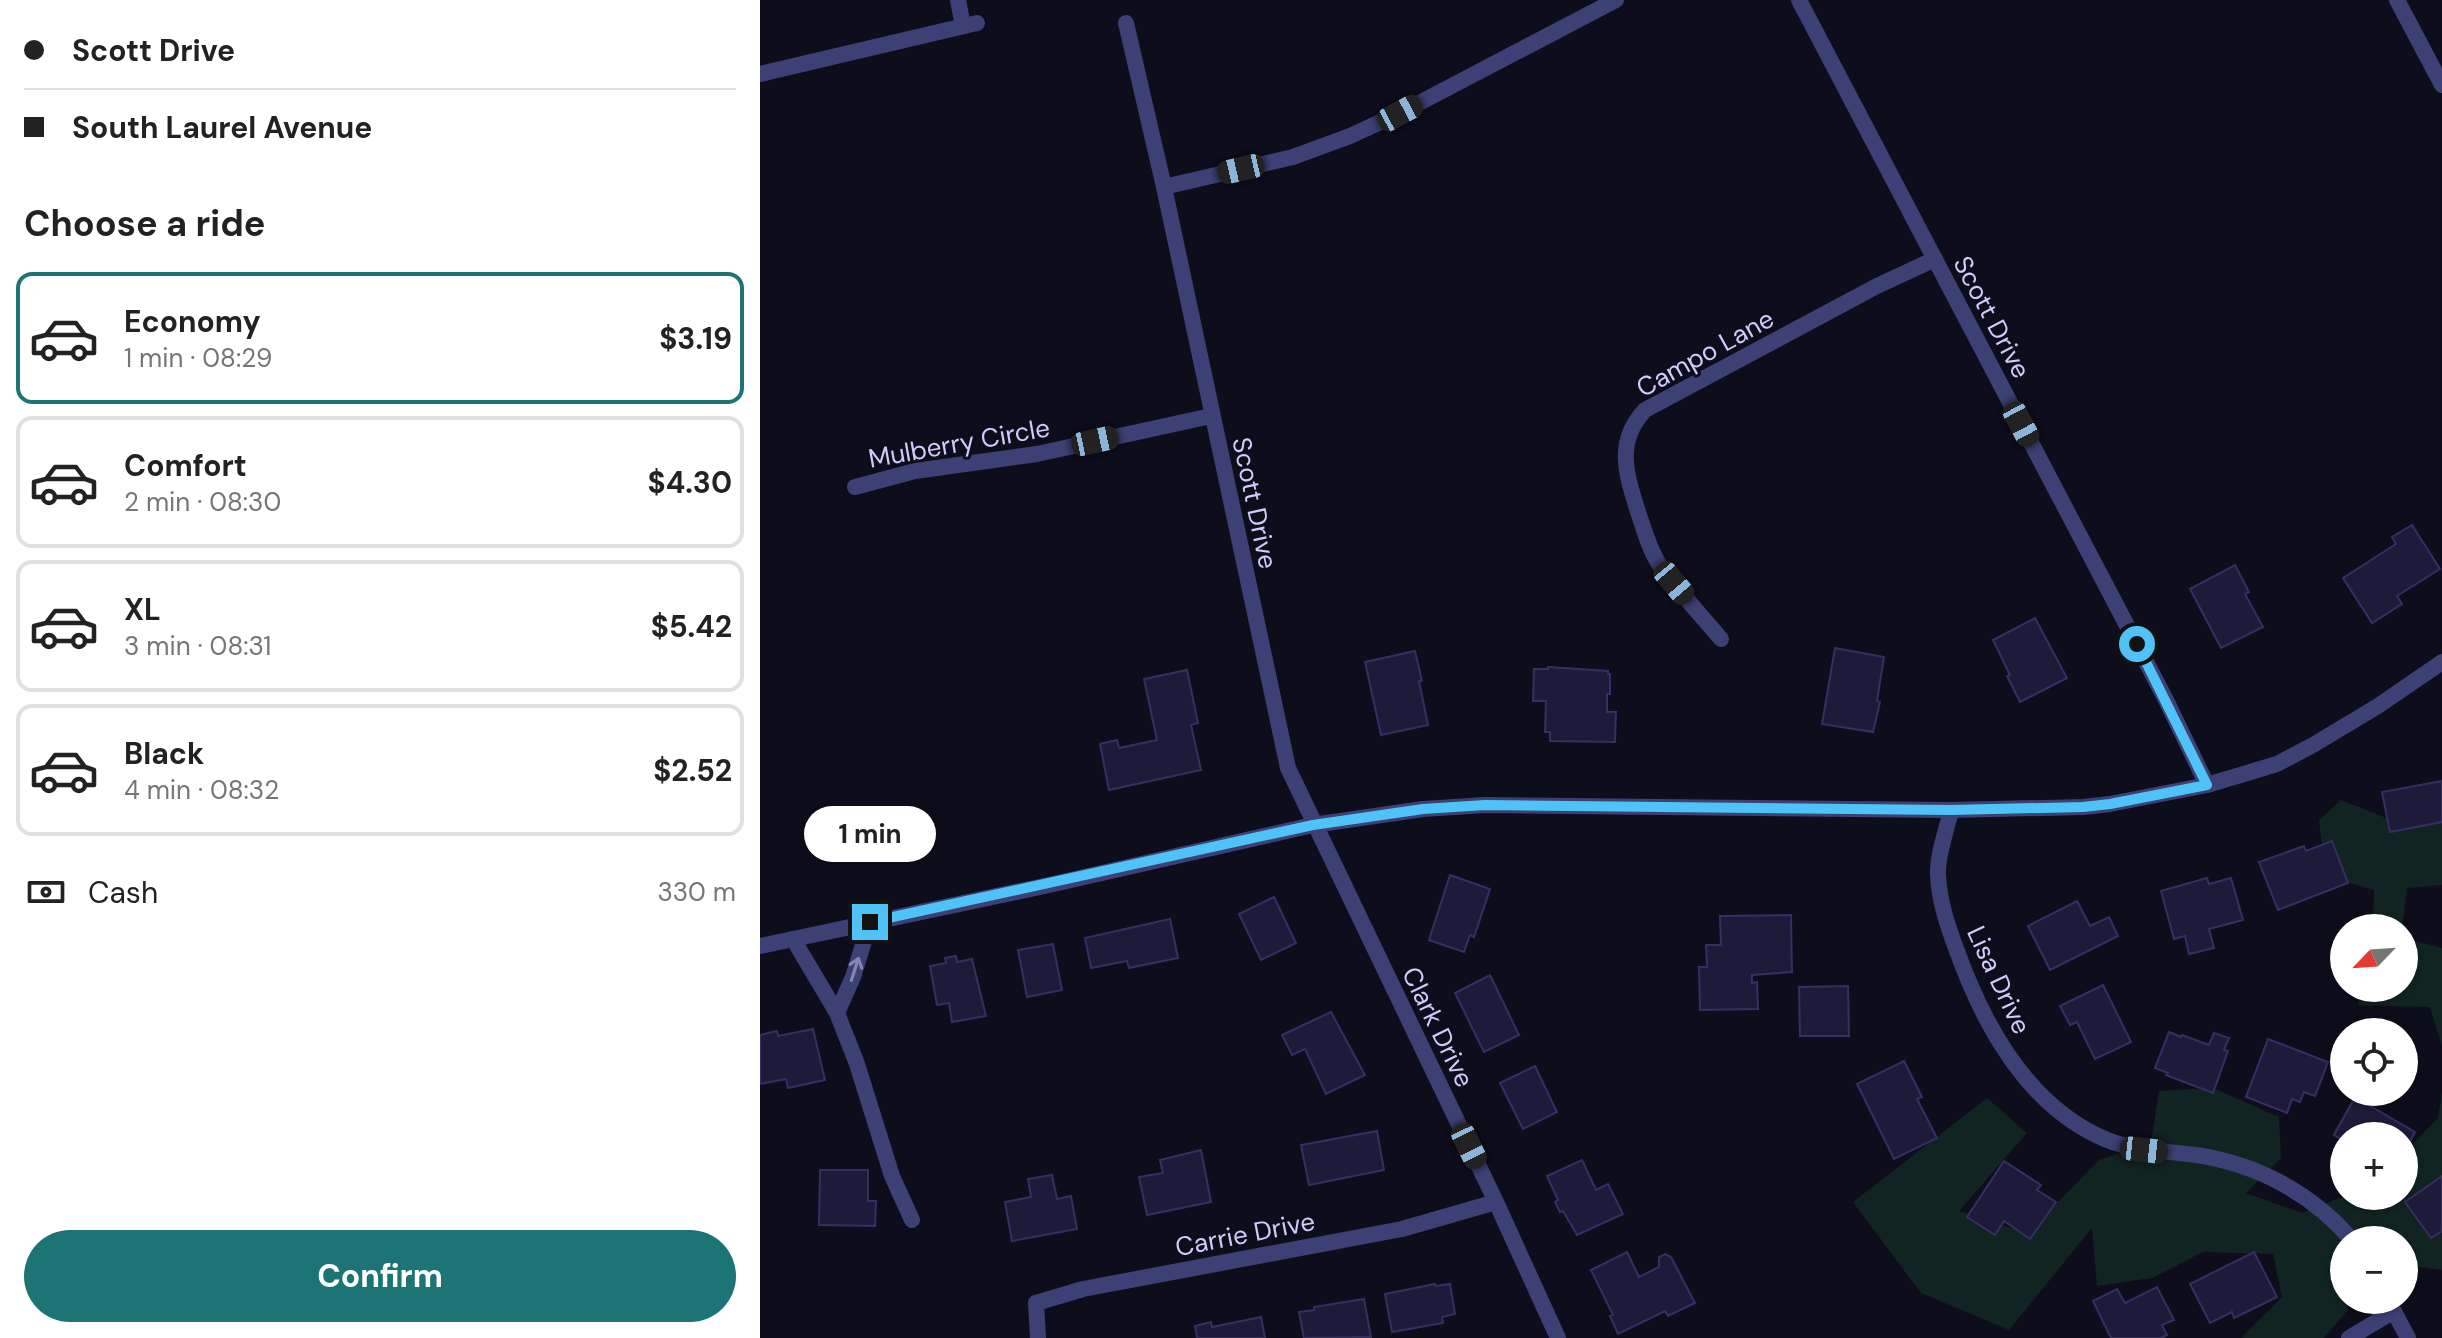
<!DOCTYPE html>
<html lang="en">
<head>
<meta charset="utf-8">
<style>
  body { margin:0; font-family:"DM Sans",sans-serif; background:#f2f2f2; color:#222; height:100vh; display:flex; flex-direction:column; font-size:30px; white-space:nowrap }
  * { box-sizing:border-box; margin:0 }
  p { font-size:26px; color:#767676 }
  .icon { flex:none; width:44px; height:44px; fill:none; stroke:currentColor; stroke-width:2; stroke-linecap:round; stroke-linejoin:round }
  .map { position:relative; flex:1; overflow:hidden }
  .details { display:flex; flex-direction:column; background:#fff; width:760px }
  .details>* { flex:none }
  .guide { display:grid; align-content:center; height:176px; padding:0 24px; background:#fff }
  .needle { width:52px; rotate:245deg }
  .buttons { position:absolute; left:1570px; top:914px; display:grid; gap:16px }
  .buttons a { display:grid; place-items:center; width:88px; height:88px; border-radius:50%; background:#fff; box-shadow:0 2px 6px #0004; font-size:40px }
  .end { position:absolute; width:36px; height:36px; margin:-18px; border:10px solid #4fc3f7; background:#111; box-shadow:0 0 0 4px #111 }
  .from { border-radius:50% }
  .bubble { position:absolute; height:56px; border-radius:28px; background:#fff; box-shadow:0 2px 6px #0004; font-size:26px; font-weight:700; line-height:56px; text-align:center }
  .car { position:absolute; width:24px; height:48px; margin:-24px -12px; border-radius:10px; box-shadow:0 0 6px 2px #0007; background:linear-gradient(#222 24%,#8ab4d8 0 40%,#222 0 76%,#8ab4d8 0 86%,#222 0) }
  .guide b { display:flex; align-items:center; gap:28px; height:76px; font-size:30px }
  .guide b+b { border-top:2px solid #e0e0e0 }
  .guide i { width:20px; height:20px; background:#222 }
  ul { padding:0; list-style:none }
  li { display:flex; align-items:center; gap:24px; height:132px; margin:0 16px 12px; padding:0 8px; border:4px solid #e0e0e0; border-radius:16px }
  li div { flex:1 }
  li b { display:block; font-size:30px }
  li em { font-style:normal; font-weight:700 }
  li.selected { border-color:#1d7475 }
  li>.icon { width:72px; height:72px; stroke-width:1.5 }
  h2 { padding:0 24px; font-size:36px; line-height:96px }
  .pay { display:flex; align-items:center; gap:20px; height:88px; padding:0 24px; font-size:30px }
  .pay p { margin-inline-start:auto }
  .action { display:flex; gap:16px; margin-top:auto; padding:16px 24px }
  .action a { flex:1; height:92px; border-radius:48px; background:#1d7475; color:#fff; font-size:32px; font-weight:700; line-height:92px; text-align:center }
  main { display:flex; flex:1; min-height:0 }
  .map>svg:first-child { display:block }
</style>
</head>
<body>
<main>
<section class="details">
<div class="guide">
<b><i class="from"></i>Scott Drive</b>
<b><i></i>South Laurel Avenue</b>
</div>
<h2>Choose a ride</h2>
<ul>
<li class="selected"><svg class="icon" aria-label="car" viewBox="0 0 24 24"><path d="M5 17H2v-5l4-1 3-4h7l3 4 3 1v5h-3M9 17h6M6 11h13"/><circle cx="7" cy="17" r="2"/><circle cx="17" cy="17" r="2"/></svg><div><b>Economy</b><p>1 min · 08:29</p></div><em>$3.19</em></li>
<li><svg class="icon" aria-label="car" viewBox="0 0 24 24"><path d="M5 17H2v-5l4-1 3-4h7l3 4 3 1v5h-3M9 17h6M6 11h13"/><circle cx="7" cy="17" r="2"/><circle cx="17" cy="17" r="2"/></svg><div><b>Comfort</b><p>2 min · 08:30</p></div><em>$4.30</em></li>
<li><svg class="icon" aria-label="car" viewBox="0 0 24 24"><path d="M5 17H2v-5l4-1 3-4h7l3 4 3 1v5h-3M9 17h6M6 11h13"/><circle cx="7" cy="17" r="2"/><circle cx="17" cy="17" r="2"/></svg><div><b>XL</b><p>3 min · 08:31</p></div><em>$5.42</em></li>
<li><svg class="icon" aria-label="car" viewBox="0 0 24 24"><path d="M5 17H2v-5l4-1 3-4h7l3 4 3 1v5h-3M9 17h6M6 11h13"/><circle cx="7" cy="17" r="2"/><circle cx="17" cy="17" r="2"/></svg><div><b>Black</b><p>4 min · 08:32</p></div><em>$2.52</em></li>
</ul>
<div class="pay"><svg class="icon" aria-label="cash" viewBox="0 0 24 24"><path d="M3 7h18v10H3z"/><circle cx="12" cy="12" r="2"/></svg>Cash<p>330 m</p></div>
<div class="action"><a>Confirm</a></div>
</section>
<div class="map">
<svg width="1682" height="1338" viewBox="0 0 1682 1338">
  <rect width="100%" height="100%" fill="#0e0d1b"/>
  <path fill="#112421" d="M1581 800 1644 825 1682 819V885L1647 888 1642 928H1613L1614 890 1566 876 1559 820Z
    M1644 938 1682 948V1046L1670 1007 1598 1005 1602 988H1644Z
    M1453 1088 1519 1117 1521 1158 1486 1193 1542 1213 1584 1196H1644V1153L1678 1118 1682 1092V1270L1644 1265V1240H1584V1300H1588V1310L1564 1338H1484L1482 1337 1522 1297 1513 1254 1443 1252 1392 1278 1337 1286 1332 1228 1249 1330 1161 1293 1093 1202 1227 1098 1267 1133 1199 1211 1267 1233 1339 1160 1391 1143 1399 1091Z"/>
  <path fill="#1e1b3a" stroke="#352f63" stroke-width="2" d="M1652 525 1680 569 1637 596 1642 604 1612 623 1583 578 1636 544 1632 537Z
    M1475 565 1489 592 1485 594 1503 627 1461 648 1430 589Z
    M1275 618 1307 678 1260 702 1247 676 1250 675 1233 640Z
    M1075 648 1124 657 1117 701 1120 702 1113 732 1062 724Z
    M655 651 662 681H659L668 725 621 735 605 662Z
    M788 667 848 671V674H850V694H847V712H856L855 742 790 741V732H785L786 701H773L774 669H788Z
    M427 670 438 723 431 725 441 770 349 790 340 744 357 740 359 748 397 740 384 679Z
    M1682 781V822L1630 832 1622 792Z
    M1572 841 1588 883 1518 910 1499 862 1544 846 1546 851Z
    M690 875 730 889 714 937 710 935 704 952 669 940Z
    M1447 878 1449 884 1471 878 1483 920 1449 929 1454 948 1429 954 1425 936 1414 939 1401 891Z
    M514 897 536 943 501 960 479 914Z
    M1317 901 1330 926 1349 917 1358 936 1290 970 1268 926Z
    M1031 915 1032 972 992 975V983L997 982 998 1009 940 1010 939 967H947L946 945H961L960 916Z
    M410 919 418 958 369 968 367 961 331 968 325 938Z
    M293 944 302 990 267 997 258 950Z
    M196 956 197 962 212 959 226 1016 192 1022 189 1003 177 1005 170 966 186 963 185 958Z
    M730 975 759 1035 724 1052 695 993Z
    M1343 985 1371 1042 1335 1059 1317 1022 1310 1025 1300 1006Z
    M1088 986 1089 1036H1040L1039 987Z
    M571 1012 605 1075 566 1094 545 1049 532 1055 522 1035Z
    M53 1029 65 1080 28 1088 26 1079 0 1084V1035L17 1031 18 1036Z
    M1409 1032 1421 1037 1422 1035 1449 1045 1454 1033 1469 1038 1464 1050 1468 1051 1453 1093 1406 1075 1408 1073 1395 1068Z
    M1508 1039 1568 1062 1555 1096 1544 1092 1540 1102 1532 1099 1527 1113 1486 1097Z
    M1144 1061 1162 1097 1157 1099 1177 1138 1134 1159 1097 1084Z
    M775 1066 797 1112 763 1129 740 1083Z
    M1595 1097 1655 1132 1644 1152V1136H1584V1141L1574 1135Z
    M617 1131 624 1170 549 1185 541 1145Z
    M441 1150 451 1202 387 1215 379 1177 403 1173 400 1160Z
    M822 1160 836 1190 848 1184 863 1214 817 1235 803 1211 800 1212 795 1202 798 1200 787 1176Z
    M1244 1161 1281 1185 1277 1190 1296 1202 1270 1239 1244 1221 1235 1235 1207 1217Z
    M60 1170H108V1201H116L115 1226 59 1225Z
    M292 1175 297 1199 311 1196 317 1229 252 1241 245 1202 271 1197 268 1179Z
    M1682 1176V1231L1671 1238 1645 1202Z
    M867 1252 879 1277 899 1267V1257L905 1254 911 1257 935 1303 908 1316 905 1311 858 1334 850 1316 853 1315 831 1270Z
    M1494 1252 1517 1297 1474 1318 1472 1312 1450 1323 1430 1284Z
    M675 1284 676 1286 690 1284 695 1314 682 1317 683 1323 632 1332 625 1294Z
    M1397 1287 1414 1320 1402 1325 1407 1335 1401 1338H1351L1333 1301 1357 1289 1365 1303Z
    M604 1299 611 1337 544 1338 539 1312 554 1310V1307Z
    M501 1317 505 1338H437L435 1326 451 1322 452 1327Z"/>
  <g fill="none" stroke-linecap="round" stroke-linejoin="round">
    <path stroke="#3d4075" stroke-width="16" d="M198 0 203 26
      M33 939 77 1013 97 1064 132 1176 152 1220
      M77 1013 93 977 110 922"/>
    <path stroke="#3d4075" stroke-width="16" d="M1039 0 1406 700 1447 785
      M1637 0 1682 85
      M366 23 404 187 528 768 736 1202 798 1338
      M0 74 217 23
      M404 187 533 157 590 136 640 113 856 0
      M95 487 155 471 277 454 451 416
      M961 639C941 615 919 592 901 567 890 552 885 532 879 515 867 476 854 443 885 410L1117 286 1175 259
      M1191 810C1187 830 1177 854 1178 875 1179 901 1188 927 1197 951 1224 1026 1269 1108 1347 1140 1376 1151 1406 1151 1436 1155 1498 1164 1552 1194 1592 1240
      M1628 1300 1648 1338
      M278 1338 276 1303 323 1289 642 1229 736 1202
      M1589 1338 1634 1311"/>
    <path stroke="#3d4075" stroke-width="16" d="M0 946 289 885 553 825 663 809 725 805 1191 810 1323 807 1350 804 1447 785 1517 764 1553 745 1618 706 1682 662"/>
  </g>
  <defs><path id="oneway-shaft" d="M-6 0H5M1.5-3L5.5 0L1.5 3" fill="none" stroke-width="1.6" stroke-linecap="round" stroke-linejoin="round" transform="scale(2)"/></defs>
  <use stroke="#8586b8" href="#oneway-shaft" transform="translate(95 969) rotate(-72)"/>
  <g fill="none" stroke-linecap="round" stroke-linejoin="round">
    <path stroke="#4fc3f7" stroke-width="10" d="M110 922 553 825 663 809 725 805 1191 810 1323 807 1350 804 1447 785 1377 644"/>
  </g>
  <g text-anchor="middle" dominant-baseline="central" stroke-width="6" stroke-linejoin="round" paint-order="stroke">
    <g font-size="26" fill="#cdccfa" stroke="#0e0d1b">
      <text transform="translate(1232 317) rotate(62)">Scott Drive</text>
      <text transform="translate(945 353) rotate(-29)">Campo Lane</text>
      <text transform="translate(199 443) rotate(-10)">Mulberry Circle</text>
      <text transform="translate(495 503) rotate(78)">Scott Drive</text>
      <text transform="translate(1239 980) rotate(65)">Lisa Drive</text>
      <text transform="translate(678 1027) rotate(64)">Clark Drive</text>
      <text transform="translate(485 1234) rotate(-11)">Carrie Drive</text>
    </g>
  </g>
</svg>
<div class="buttons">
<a><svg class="needle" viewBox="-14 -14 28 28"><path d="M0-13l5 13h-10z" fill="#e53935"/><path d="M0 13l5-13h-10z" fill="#767676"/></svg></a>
<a><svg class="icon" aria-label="locate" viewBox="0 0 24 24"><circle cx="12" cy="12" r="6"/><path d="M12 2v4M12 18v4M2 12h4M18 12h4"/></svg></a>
<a>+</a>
<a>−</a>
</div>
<i class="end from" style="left:1377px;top:644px"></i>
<i class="end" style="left:110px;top:922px"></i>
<div class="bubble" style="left:44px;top:806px;width:132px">1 min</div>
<i class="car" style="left:640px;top:113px;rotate:62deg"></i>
<i class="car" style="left:481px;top:169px;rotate:257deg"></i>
<i class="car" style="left:1261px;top:424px;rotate:152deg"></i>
<i class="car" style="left:335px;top:441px;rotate:78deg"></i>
<i class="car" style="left:914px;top:583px;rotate:140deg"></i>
<i class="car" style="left:709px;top:1146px;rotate:154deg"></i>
<i class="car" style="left:1384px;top:1150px;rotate:96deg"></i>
</div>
</main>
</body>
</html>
